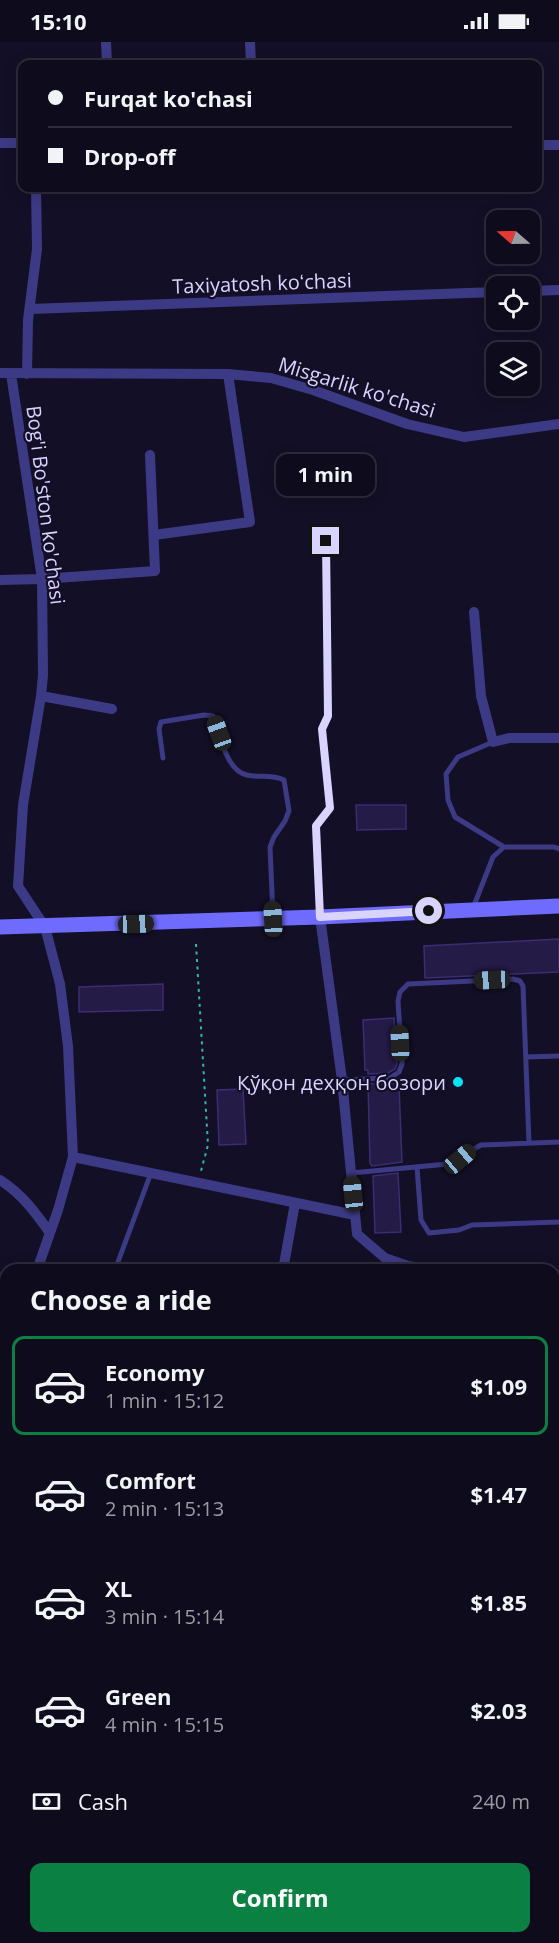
<!DOCTYPE html>
<html lang="en">
<head>
<meta charset="utf-8">
<style>
  body { margin:0; font-family:"Open Sans",sans-serif; background:#171425; color:#f1f3f6; height:100vh; display:flex; flex-direction:column; font-size:22px; white-space:nowrap }
  * { box-sizing:border-box; margin:0 }
  p { font-size:20px; color:#9b9ba3 }
  .icon { flex:none; width:33px; height:33px; fill:none; stroke:currentColor; stroke-width:2; stroke-linecap:round; stroke-linejoin:round }
  .map { position:relative; flex:1; overflow:hidden }
  .side { position:absolute; left:0px; top:1222px; width:560px; height:680px; display:flex; flex-direction:column; background:#0e0b1c; border-radius:18px 18px 0 0; box-shadow:0 3px 15px #0003,0 0 0 2px #2e2b3b }
  .side>* { flex:none }
  .banner { position:absolute; left:18px; top:18px; width:524px; height:132px; border-radius:12px; box-shadow:0 3px 15px #0003,0 0 0 2px #2e2b3b; display:grid; align-content:center; height:132px; padding:0 30px; background:#0e0b1c }
  .needle { width:39px; rotate:290deg }
  .tools { position:absolute; left:486px; top:168px; display:grid; gap:12px }
  .tools a { display:grid; place-items:center; width:54px; height:54px; border-radius:12px; background:#0e0b1c; box-shadow:0 3px 15px #0003,0 0 0 2px #2e2b3b; font-size:30px }
  .end { position:absolute; width:27px; height:27px; margin:-14px; border:8px solid #d9d4ff; background:#111; box-shadow:0 0 0 3px #111 }
  .from { border-radius:50% }
  .bubble { position:absolute; height:42px; border-radius:12px; background:#0e0b1c; box-shadow:0 3px 15px #0003,0 0 0 2px #2e2b3b; font-size:20px; font-weight:700; line-height:42px; text-align:center }
  .car { position:absolute; width:18px; height:36px; margin:-18px -9px; border-radius:8px; box-shadow:0 0 4px 2px #0007; background:linear-gradient(#222 24%,#8ab4d8 0 40%,#222 0 76%,#8ab4d8 0 86%,#222 0) }
  .banner b { display:flex; align-items:center; gap:21px; height:57px; font-size:22px }
  .banner b+b { border-top:2px solid #2e2b3b }
  .banner i { width:15px; height:15px; background:#f1f3f6 }
  ul { padding:0; list-style:none }
  li { display:flex; align-items:center; gap:18px; height:99px; margin:0 12px 9px; padding:0 18px; border:3px solid transparent; border-radius:12px }
  li div { flex:1 }
  li b { display:block; font-size:22px }
  li em { font-style:normal; font-weight:700 }
  li.current { border-color:#0b8043 }
  li>.icon { width:54px; height:54px; stroke-width:1.5 }
  h2 { padding:0 30px; font-size:27px; line-height:72px }
  .pay { display:flex; align-items:center; gap:15px; height:66px; padding:0 30px; font-size:22px }
  .pay p { margin-inline-start:auto }
  .cta { display:flex; gap:12px; margin-top:auto; padding:12px 30px }
  .cta a { flex:1; height:69px; border-radius:12px; background:#0b8043; color:#fff; font-size:24px; font-weight:700; line-height:69px; text-align:center }
  .status { display:flex; justify-content:space-between; align-items:center; height:42px; padding:0 30px; background:#0e0b1c; direction:ltr }
  .status svg { height:16px; fill:currentColor }
  .map>svg:first-child { display:block }
</style>
</head>
<body>
<div class="status"><b>15:10</b><svg viewBox="0 0 49 12"><path d="M0 12V9h3v3zM5 12V6h3v6zM10 12V3h3v9zM15 12V0h3v12zM26 1h20v11H26zM47 4h2v5h-2z"/></svg></div>
<div class="map">
<svg width="559" height="1901" viewBox="0 0 559 1901">
  <rect width="100%" height="100%" fill="#130f26"/>
  <path fill="#241b47" stroke="#3b2d73" stroke-width="1.5" d="M356 763H406V787L357 788Z
    M559 897V930L425 936 424 904Z
    M163 942V968L79 970V945Z
    M394 976 397 1022 395 1027 388 1031 368 1032V1028H365L363 978Z
    M397 1037 398 1043H399L402 1120 372 1124 370 1121 368 1042 390 1041Z
    M243 1047 246 1102 219 1103 217 1048Z
    M398 1131 401 1190 375 1191 373 1134Z"/>
  <g fill="none" stroke-linecap="round" stroke-linejoin="round">
    <path stroke="#2fb8b0" stroke-width="2" stroke-dasharray="3 4.5" stroke-linecap="butt" d="M196 902 208 1103 201 1129"/>
    <path stroke="#3d3a85" stroke-width="5" d="M493 700 458 715 446 732 448 758 455 775 504 805
      M163 716 159 687 161 680 204 673 213 674C220 692 226 729 247 733 259 736 272 732 284 738L289 769 285 779 274 795 270 805 273 874
      M473 866 493 815 504 805H554L559 807
      M319 873 316 784 330 766 322 687 328 674 326 499
      M526 1015 559 1014
      M342 1038 390 1036 399 1030 402 1022 398 959 400 950 408 942 513 937 520 939 523 944 529 1101
      M417 1125 421 1178 429 1191 459 1188 472 1183 559 1180
      M351 1131 448 1122 481 1103 559 1100
      M115 1228 151 1131"/>
    <path stroke="#3d3a85" stroke-width="10" d="M106 0 107 22
      M250 0 251 22
      M0 101H22
      M537 103H559
      M530 249 559 248
      M30 267 496 250
      M0 331 228 332 271 336 313 348 407 382 464 395 559 382
      M11 332 42 537 43 633 41 654 23 763 18 844 45 885 60 942 68 1004 73 1115 58 1168 37 1228
      M27 332 28 278 37 207 36 146
      M154 493 250 480 228 332
      M0 538 42 537 155 529 150 413
      M474 570 481 654 493 700 509 696H559
      M41 654 112 667
      M320 875 342 1038 357 1192 385 1216 408 1224 434 1228
      M73 1115 355 1173
      M0 1138C22 1152 35 1170 50 1191
      M283 1228 295 1161
      M0 1333 6 1318
      M554 1525H559
      M0 1602 6 1603
      M554 1649H559
      M0 1779 1 1776
      M116 1901V1896
      M311 1901 317 1896"/>
    <path stroke="#6f6bff" stroke-width="15" d="M0 885 320 875 559 864"/>
  </g>
  <g fill="none" stroke-linecap="round" stroke-linejoin="round">
    <path stroke="#d9d4ff" stroke-width="8" d="M326 499 328 674 322 687 330 766 316 784 320 875 429 869"/>
  </g>
  <circle fill="#00e5ff" stroke="#130f26" stroke-width="2" cx="458" cy="1040" r="6"/>
  <g text-anchor="middle" dominant-baseline="central" stroke-width="4.5" stroke-linejoin="round" paint-order="stroke">
    <g font-size="20" fill="#d9d4ff" stroke="#130f26">
      <text transform="translate(262 241) rotate(-2)">Taxiyatosh koʻchasi</text>
      <text transform="translate(357 345) rotate(17)">Misgarlik ko'chasi</text>
      <text transform="translate(46 463) rotate(83)">Bog'i Bo'ston ko'chasi</text>
    </g>
    <g font-size="20" fill="#d9d4ff" stroke="#130f26" text-anchor="end">
      <text x="446" y="1040">Қўқон деҳқон бозори</text>
    </g>
  </g>
</svg>
<div class="tools">
<a><svg class="needle" viewBox="-14 -14 28 28"><path d="M0-13l5 13h-10z" fill="#e53935"/><path d="M0 13l5-13h-10z" fill="#9b9ba3"/></svg></a>
<a><svg class="icon" aria-label="locate" viewBox="0 0 24 24"><circle cx="12" cy="12" r="6"/><path d="M12 2v4M12 18v4M2 12h4M18 12h4"/></svg></a>
<a><svg class="icon" aria-label="layers" viewBox="0 0 24 24"><path d="M12 4l9 5-9 5-9-5zM3 14l9 5 9-5"/></svg></a>
</div>
<i class="end from" style="left:429px;top:869px"></i>
<i class="end" style="left:326px;top:499px"></i>
<div class="bubble" style="left:276px;top:412px;width:99px">1 min</div>
<i class="car" style="left:219px;top:691px;rotate:340deg"></i>
<i class="car" style="left:273px;top:877px;rotate:357deg"></i>
<i class="car" style="left:136px;top:882px;rotate:88deg"></i>
<i class="car" style="left:492px;top:938px;rotate:267deg"></i>
<i class="car" style="left:400px;top:1001px;rotate:357deg"></i>
<i class="car" style="left:460px;top:1117px;rotate:50deg"></i>
<i class="car" style="left:353px;top:1152px;rotate:354deg"></i>
<div class="banner">
<b><i class="from"></i>Furqat ko'chasi</b>
<b><i></i>Drop-off</b>
</div>
<section class="side">
<h2>Choose a ride</h2>
<ul>
<li class="current"><svg class="icon" aria-label="car" viewBox="0 0 24 24"><path d="M5 17H2v-5l4-1 3-4h7l3 4 3 1v5h-3M9 17h6M6 11h13"/><circle cx="7" cy="17" r="2"/><circle cx="17" cy="17" r="2"/></svg><div><b>Economy</b><p>1 min · 15:12</p></div><em>$1.09</em></li>
<li><svg class="icon" aria-label="car" viewBox="0 0 24 24"><path d="M5 17H2v-5l4-1 3-4h7l3 4 3 1v5h-3M9 17h6M6 11h13"/><circle cx="7" cy="17" r="2"/><circle cx="17" cy="17" r="2"/></svg><div><b>Comfort</b><p>2 min · 15:13</p></div><em>$1.47</em></li>
<li><svg class="icon" aria-label="car" viewBox="0 0 24 24"><path d="M5 17H2v-5l4-1 3-4h7l3 4 3 1v5h-3M9 17h6M6 11h13"/><circle cx="7" cy="17" r="2"/><circle cx="17" cy="17" r="2"/></svg><div><b>XL</b><p>3 min · 15:14</p></div><em>$1.85</em></li>
<li><svg class="icon" aria-label="car" viewBox="0 0 24 24"><path d="M5 17H2v-5l4-1 3-4h7l3 4 3 1v5h-3M9 17h6M6 11h13"/><circle cx="7" cy="17" r="2"/><circle cx="17" cy="17" r="2"/></svg><div><b>Green</b><p>4 min · 15:15</p></div><em>$2.03</em></li>
</ul>
<div class="pay"><svg class="icon" aria-label="cash" viewBox="0 0 24 24"><path d="M3 7h18v10H3z"/><circle cx="12" cy="12" r="2"/></svg>Cash<p>240 m</p></div>
<div class="cta"><a>Confirm</a></div>
</section>
</div>
</body>
</html>
